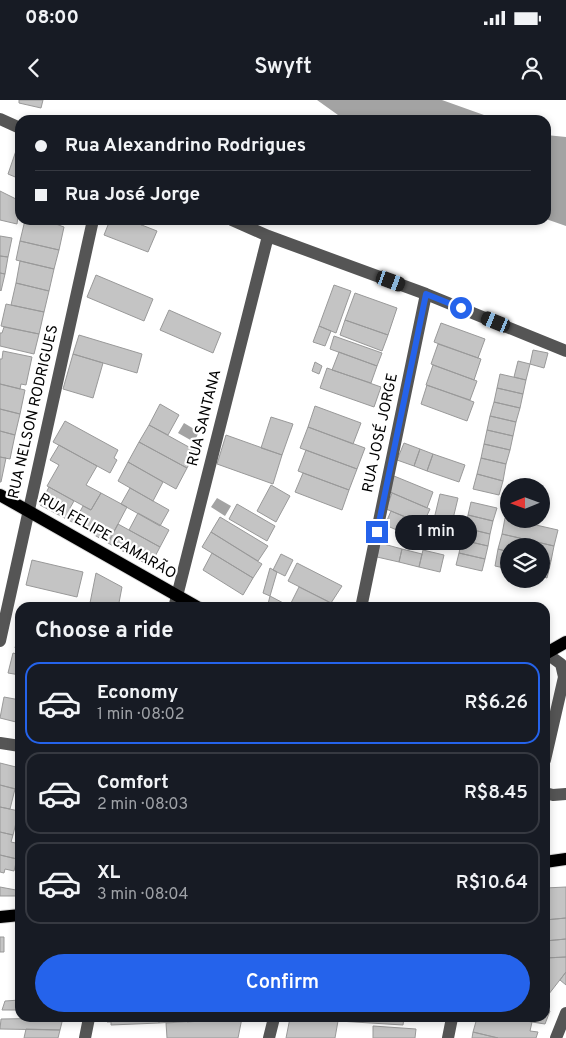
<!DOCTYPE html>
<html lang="en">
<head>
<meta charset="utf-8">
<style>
  body { margin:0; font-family:Overpass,sans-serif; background:#20242c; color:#f1f3f6; height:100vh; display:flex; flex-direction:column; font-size:19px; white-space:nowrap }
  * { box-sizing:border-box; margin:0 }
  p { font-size:16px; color:#9ea1a6 }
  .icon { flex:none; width:28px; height:28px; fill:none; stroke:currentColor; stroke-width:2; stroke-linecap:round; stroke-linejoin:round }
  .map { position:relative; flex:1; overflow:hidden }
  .details { position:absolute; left:15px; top:502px; width:535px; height:420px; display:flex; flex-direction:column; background:#171b24; border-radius:15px; box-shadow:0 2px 8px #0003 }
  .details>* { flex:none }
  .guide { position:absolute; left:15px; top:15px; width:536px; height:110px; border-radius:15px; box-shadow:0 2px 8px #0003; display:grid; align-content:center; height:110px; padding:0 20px; background:#171b24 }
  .needle { width:32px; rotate:269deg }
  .buttons { position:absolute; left:500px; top:378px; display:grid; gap:10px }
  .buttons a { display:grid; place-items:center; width:50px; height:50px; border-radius:50%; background:#171b24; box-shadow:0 2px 8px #0003; font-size:25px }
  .end { position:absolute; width:22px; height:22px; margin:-11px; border:6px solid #2563eb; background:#fff; box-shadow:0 0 0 2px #fff }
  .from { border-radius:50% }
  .bubble { position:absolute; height:35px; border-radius:18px; background:#171b24; box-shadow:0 2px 8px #0003; font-size:16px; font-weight:600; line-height:35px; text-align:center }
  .car { position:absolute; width:15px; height:30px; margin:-15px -8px; border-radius:6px; box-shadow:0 0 4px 1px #0007; background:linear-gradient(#222 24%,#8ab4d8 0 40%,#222 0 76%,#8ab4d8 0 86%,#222 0) }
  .guide b { display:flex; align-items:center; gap:18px; height:48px; font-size:19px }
  .guide b+b { border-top:1px solid #363941 }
  .guide i { width:12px; height:12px; background:#f1f3f6 }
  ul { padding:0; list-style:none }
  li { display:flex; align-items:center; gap:15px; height:82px; margin:0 10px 8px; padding:0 10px; border:2px solid #363941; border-radius:15px }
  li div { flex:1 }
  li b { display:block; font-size:19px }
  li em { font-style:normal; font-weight:600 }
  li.active { border-color:#2563eb }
  li>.icon { width:45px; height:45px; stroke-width:1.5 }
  h2 { padding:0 20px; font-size:22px; line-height:60px }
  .action { display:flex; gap:10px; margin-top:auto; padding:10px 20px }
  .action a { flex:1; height:58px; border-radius:30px; background:#2563eb; color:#fff; font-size:20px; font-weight:600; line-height:58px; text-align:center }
  .status { display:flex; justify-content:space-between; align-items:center; height:35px; padding:0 25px; background:#171b24; direction:ltr }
  .status svg { height:14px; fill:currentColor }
  header { display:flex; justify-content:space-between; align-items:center; height:65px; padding:0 20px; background:#171b24; font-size:22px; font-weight:600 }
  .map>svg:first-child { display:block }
</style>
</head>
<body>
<div class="status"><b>08:00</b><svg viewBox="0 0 49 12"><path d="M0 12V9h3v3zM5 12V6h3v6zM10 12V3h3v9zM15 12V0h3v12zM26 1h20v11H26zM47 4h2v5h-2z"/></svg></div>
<header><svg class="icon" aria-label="back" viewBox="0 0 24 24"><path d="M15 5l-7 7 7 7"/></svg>Swyft<svg class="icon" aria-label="person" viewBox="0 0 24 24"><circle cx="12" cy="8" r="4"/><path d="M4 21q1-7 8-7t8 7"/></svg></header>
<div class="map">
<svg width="566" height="938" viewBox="0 0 566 938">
  <rect width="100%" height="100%" fill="#fff"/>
  <path fill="#a3a3a3" d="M317 0H442L498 20H345Z
    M546 35 566 37V126L546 119Z
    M184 323 199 332 194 342 178 333Z
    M217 398 231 406 225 416 211 407Z"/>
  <path fill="#c4c4c4" stroke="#999" d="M19 0H43L41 8 19 3Z
    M19 42 20 43V79L8 74Z
    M0 91 20 101 17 124 0 120Z
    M25 120H45L64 127 59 150 20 141Z
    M110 120H129L157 131 148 152 104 135Z
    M129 120H144L142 125Z
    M0 136 12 138 8 157 0 156Z
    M20 141 59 150 54 169 16 160Z
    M0 156 8 157 5 174 0 173Z
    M20 161 54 169 49 191 16 183Z
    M0 173 5 174 1 191 0 190Z
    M96 175 153 199 144 221 87 197Z
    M16 183 49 191 44 212 11 205Z
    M334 185 351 191 336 233 319 226Z
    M355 193 397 208 388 235 345 220Z
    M6 204 44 212 39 234 1 226Z
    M169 210 221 233 213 253 160 230Z
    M345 220 388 235 382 251 340 235Z
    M441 223 485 239 478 258 434 242Z
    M319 226 331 231 325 246 313 242Z
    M4 227 39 234 34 254 0 246V233H2Z
    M79 235 142 254 137 273 73 254Z
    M334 236 382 253 377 266 330 249Z
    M438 244 481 259 474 280 431 264Z
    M533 250 548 253 544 268 530 264Z
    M3 251 32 257 26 285 21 284 20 289 0 284V259H2Z
    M339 252 377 266 371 283 332 270Z
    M73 254 103 263 93 298 63 289Z
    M518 261 530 264 526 280 514 277Z
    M315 262 322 266 319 274 312 271Z
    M433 265 477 281 470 300 426 285Z
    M327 268 381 287 374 307 320 288Z
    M500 274 526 280 523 294 497 288Z
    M0 284 25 290 20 314 0 309Z
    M427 285 474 302 467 321 421 304Z
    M497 288 523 294 520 308 494 302Z
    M494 302 520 308 516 322 490 316Z
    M160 304 179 315 168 335 149 325Z
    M315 306 361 323 353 344 308 327Z
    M0 309 20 314 15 335 0 331Z
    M490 316 516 322 513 336 487 330Z
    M271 317 293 324 282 355 261 348Z
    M65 321 118 350 114 358 117 360 110 373 53 342Z
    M149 325 196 351 187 368 139 342Z
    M308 327 365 348 357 369 300 348Z
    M487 330 513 336 510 350 484 344Z
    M0 331 15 335 10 359 0 357Z
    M226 335 282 355 273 384 217 364Z
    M139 342 187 368 176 389 128 362Z
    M404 343 420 349 414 366 397 360Z
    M484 344 510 350 506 364 481 358Z
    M59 345 97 366 86 385 101 393 91 410 47 386 59 365 50 360Z
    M420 349 433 354 427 371 414 366Z
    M306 350 357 369 349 390 298 371Z
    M433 354 465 365 459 382 427 371Z
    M0 357 6 358 1 382H0Z
    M481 358 506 364 503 381 477 374Z
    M128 362 163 382 153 401 118 381Z
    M303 373 349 390 342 410 295 392Z
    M477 374 503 381 499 395 473 389Z
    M394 376 433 392 427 408 388 391Z
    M271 385 290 396 276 422 257 411Z
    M49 387 74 401 70 408 79 413 74 423 40 405Z
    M130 388 169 410 160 426 121 404Z
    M101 393 127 407 108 443 74 423 83 406 91 410Z
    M392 393 430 409 423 424 386 409Z
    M440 394 458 398 447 444 429 440Z
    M471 402 497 408 493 421 468 415Z
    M237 404 275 426 267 441 229 419Z
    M391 411 424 425 418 439 385 425Z
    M138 413 169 430 160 447 129 430Z
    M468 415 493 421 490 434 465 428Z
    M220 417 268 446 258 461 211 432Z
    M505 418 558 430 554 446 502 434Z
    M118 424 160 447 150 466 108 443Z
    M465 428 490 434 488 446 462 440Z
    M211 432 262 464 253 478 202 447Z
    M502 434 554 446 551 461 541 459V446H509V452L498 449Z
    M462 440 488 446 485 459 459 453Z
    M380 443 402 449 399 462 377 457Z
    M402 449 422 454 419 467 399 462Z
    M498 449 509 452V469L495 466Z
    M423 450 444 455 440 472 419 467Z
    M212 453 253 478 243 495 203 470Z
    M459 453 485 459 482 471 456 465Z
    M281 454 293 460 285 476 273 470Z
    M541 459 551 461 547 478 541 476Z
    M32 460 83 472 77 497 26 485Z
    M297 463 342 486 331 503 288 481Z
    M270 468 277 472 270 496 263 493Z
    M96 473 122 487 118 508H89Z
    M299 487 331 503 335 508H294L290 505Z
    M270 496 287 505 286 508H267Z
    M20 529V549L15 548Z
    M13 553 20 555V575L8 573Z
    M4 597 20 600V623L0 618Z
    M0 663 20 668V690L0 685Z
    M0 685 15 689 10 709 0 707Z
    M0 707 19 711 13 735 0 732Z
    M0 732 13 735 11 742 20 744 17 759 0 755Z
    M0 755 17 759 14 771 5 769 4 773 0 772Z
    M0 787 16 790V796H0Z
    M566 787V818L545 820V788Z
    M566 818V839L545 841V820Z
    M0 837H4V852H0Z
    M566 839V857L545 858V841Z
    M566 857V872L545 899V858Z
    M566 872V885L560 880Z
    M20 900V910H2L5 901Z
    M545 909 550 911 545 924 532 922 535 918H545Z
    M63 918 60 930 0 929 1 919Z
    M108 918H159V923L111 925V922H107Z
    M159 918H174V922L159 923Z
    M187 918H242L187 922Z
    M242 918 238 938H167L166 923Z
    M290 918H404L403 925Z
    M290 918 338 921 335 938H286Z
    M477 918H511L532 922 530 931 538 932 536 938H498L473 932Z
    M511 918H535L532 922Z
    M373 926 416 929 415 938H373Z
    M26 929 60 930 58 938H24Z
    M473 932 498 938H472Z"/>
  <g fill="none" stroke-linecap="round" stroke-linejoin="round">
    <g stroke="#dbdbdb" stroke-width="14">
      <path id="major" d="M0 395 199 508
        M545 554 566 542
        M545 762 566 759
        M0 817 20 815"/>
    </g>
    <path stroke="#555" stroke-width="12" d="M0 19 20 28
      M232 120 268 136 426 194 566 251
      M174 508 268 136
      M361 508 426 194
      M0 541 93 120
      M0 643 20 646
      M545 660 564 577 561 564 546 553
      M545 693 553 695 566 694
      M85 938 89 918
      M269 938 274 918
      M448 938 452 918
      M556 938 566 913"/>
    <use href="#major" stroke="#000" stroke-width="12"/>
  </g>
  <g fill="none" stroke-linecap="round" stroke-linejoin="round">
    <path stroke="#2563eb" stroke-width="6" d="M377 432 426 194 461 208"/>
  </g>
  <g text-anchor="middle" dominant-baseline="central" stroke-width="4.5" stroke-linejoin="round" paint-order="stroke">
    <g font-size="15" fill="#000" stroke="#fff">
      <text transform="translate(34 312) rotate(-77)">RUA NELSON RODRIGUES</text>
      <text transform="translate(205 318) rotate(-76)">RUA SANTANA</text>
      <text transform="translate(381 333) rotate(-78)">RUA JOSÉ JORGE</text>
      <text transform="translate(107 437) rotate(30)">RUA FELIPE CAMARÃO</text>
    </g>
  </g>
</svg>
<div class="buttons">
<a><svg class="needle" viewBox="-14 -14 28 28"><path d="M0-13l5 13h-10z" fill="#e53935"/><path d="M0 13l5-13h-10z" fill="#9ea1a6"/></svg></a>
<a><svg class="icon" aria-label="layers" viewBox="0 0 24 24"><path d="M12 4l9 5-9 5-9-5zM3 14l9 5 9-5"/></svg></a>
</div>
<i class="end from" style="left:461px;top:208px"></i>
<i class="end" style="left:377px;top:432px"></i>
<div class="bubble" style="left:395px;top:415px;width:82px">1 min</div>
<i class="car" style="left:391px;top:181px;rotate:110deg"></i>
<i class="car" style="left:496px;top:222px;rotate:292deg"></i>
<div class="guide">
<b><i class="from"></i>Rua Alexandrino Rodrigues</b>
<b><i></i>Rua José Jorge</b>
</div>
<section class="details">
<h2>Choose a ride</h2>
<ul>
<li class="active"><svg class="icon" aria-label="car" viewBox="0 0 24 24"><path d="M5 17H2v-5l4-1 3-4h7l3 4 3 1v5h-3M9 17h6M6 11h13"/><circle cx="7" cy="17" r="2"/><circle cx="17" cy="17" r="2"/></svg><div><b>Economy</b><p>1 min · 08:02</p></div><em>R$6.26</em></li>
<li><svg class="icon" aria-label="car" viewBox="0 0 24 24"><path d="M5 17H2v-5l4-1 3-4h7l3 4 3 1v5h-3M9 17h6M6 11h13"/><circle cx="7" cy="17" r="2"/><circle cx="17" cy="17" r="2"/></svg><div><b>Comfort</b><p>2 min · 08:03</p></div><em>R$8.45</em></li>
<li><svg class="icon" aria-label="car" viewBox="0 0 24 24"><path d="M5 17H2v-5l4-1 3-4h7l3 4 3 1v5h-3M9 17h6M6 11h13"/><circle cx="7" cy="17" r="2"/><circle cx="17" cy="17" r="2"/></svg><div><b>XL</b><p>3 min · 08:04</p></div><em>R$10.64</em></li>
</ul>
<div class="action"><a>Confirm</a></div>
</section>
</div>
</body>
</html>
